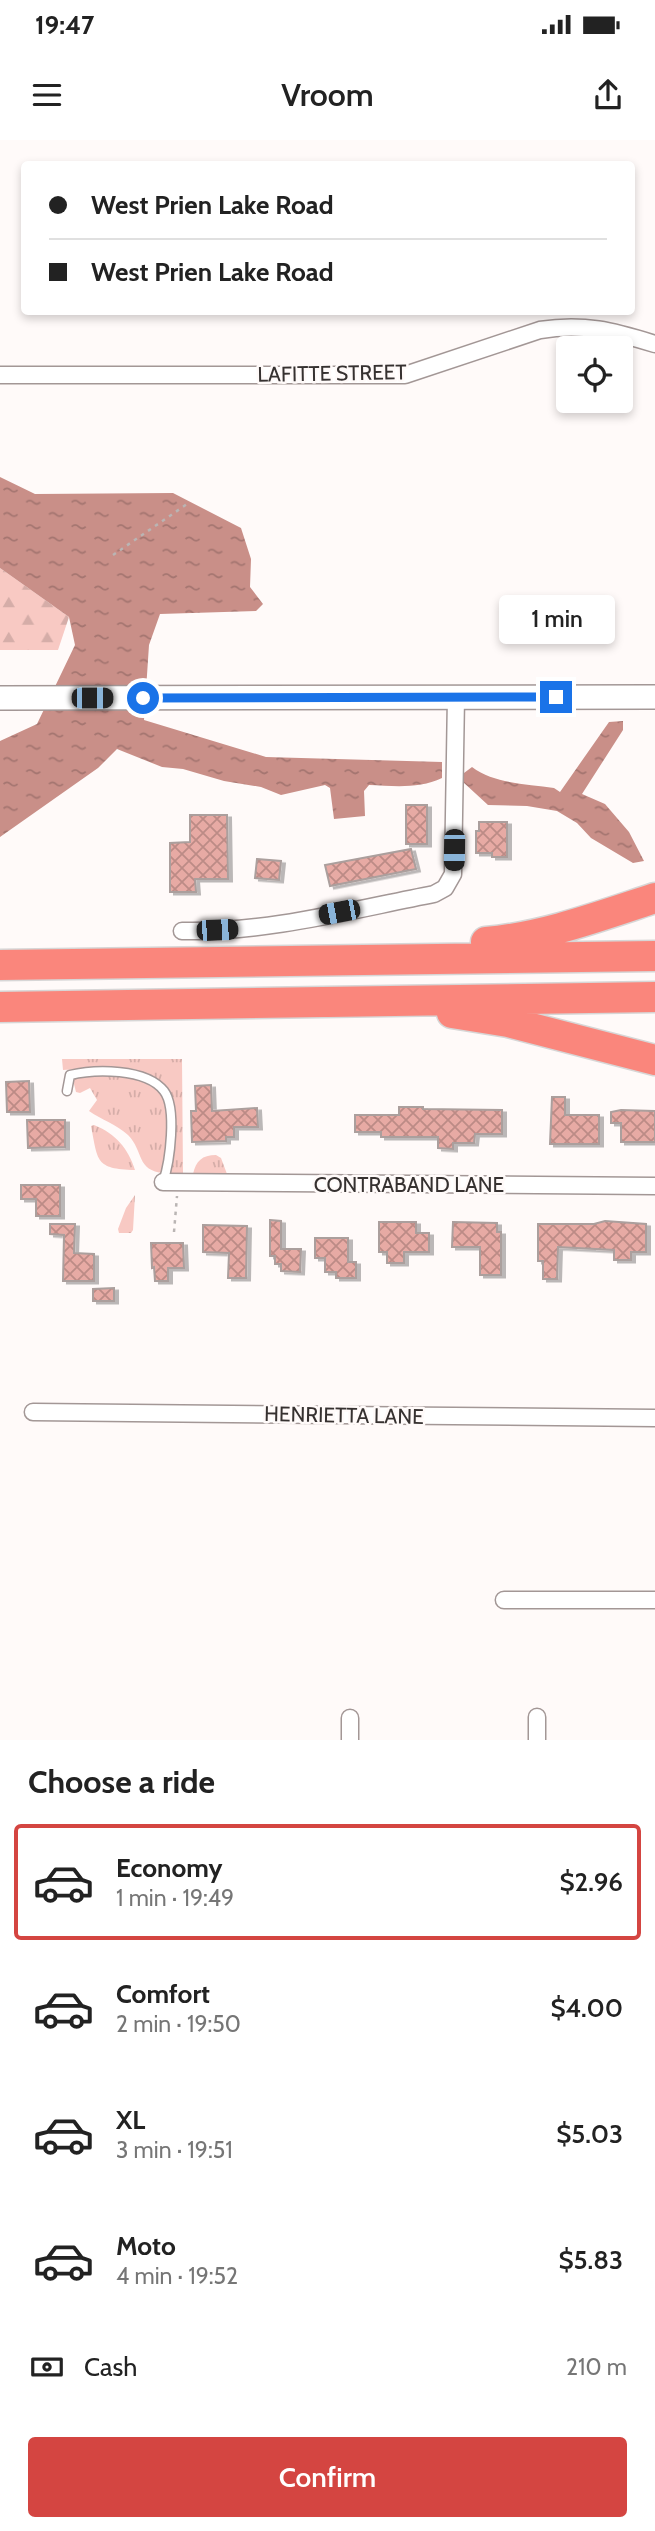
<!DOCTYPE html>
<html lang="en">
<head>
<meta charset="utf-8">
<style>
  body { margin:0; font-family:Cabin,sans-serif; background:#f6f6f6; color:#222; height:100vh; display:flex; flex-direction:column; font-size:26px; white-space:nowrap }
  * { box-sizing:border-box; margin:0 }
  p { font-size:23px; color:#767676 }
  .icon { flex:none; width:38px; height:38px; fill:none; stroke:currentColor; stroke-width:2; stroke-linecap:round; stroke-linejoin:round }
  .map { position:relative; height:1600px; overflow:hidden }
  .sheet { display:flex; flex-direction:column; background:#fff; flex:1 }
  .sheet>* { flex:none }
  .guide { position:absolute; left:21px; top:21px; width:614px; height:154px; border-radius:7px; box-shadow:0 4px 10px #0003; display:grid; align-content:center; height:154px; padding:0 28px; background:#fff }
  .controls { position:absolute; left:556px; top:196px; display:grid; gap:14px }
  .controls a { display:grid; place-items:center; width:77px; height:77px; border-radius:7px; background:#fff; box-shadow:0 4px 10px #0003; font-size:35px }
  .end { position:absolute; width:32px; height:32px; margin:-16px; border:9px solid #1a73e8; background:#fff; box-shadow:0 0 0 4px #fff }
  .from { border-radius:50% }
  .bubble { position:absolute; height:49px; border-radius:7px; background:#fff; box-shadow:0 4px 10px #0003; font-size:23px; font-weight:600; line-height:49px; text-align:center }
  .car { position:absolute; width:21px; height:42px; margin:-21px -10px; border-radius:9px; box-shadow:0 0 5px 2px #0007; background:linear-gradient(#222 24%,#8ab4d8 0 40%,#222 0 76%,#8ab4d8 0 86%,#222 0) }
  .guide b { display:flex; align-items:center; gap:24px; height:66px; font-size:26px }
  .guide b+b { border-top:2px solid #e0e0e0 }
  .guide i { width:18px; height:18px; background:#222 }
  ul { padding:0; list-style:none }
  li { display:flex; align-items:center; gap:21px; height:116px; margin:0 14px 10px; padding:0 14px; border:4px solid transparent; border-radius:7px }
  li div { flex:1 }
  li b { display:block; font-size:26px }
  li em { font-style:normal; font-weight:600 }
  li.on { border-color:#d44541 }
  li>.icon { width:63px; height:63px; stroke-width:1.5 }
  h2 { padding:0 28px; font-size:32px; line-height:84px }
  .pay { display:flex; align-items:center; gap:18px; height:77px; padding:0 28px; font-size:26px }
  .pay p { margin-inline-start:auto }
  .primary-button { display:flex; gap:14px; margin-top:auto; padding:14px 28px }
  .primary-button a { flex:1; height:80px; border-radius:7px; background:#d44541; color:#fff; font-size:28px; font-weight:600; line-height:80px; text-align:center }
  .status { display:flex; justify-content:space-between; align-items:center; height:49px; padding:0 35px; background:#fff; direction:ltr }
  .status svg { height:19px; fill:currentColor }
  header { display:flex; justify-content:space-between; align-items:center; height:91px; padding:0 28px; background:#fff; font-size:32px; font-weight:600 }
  .map>svg:first-child { display:block }
</style>
</head>
<body>
<div class="status"><b>19:47</b><svg viewBox="0 0 49 12"><path d="M0 12V9h3v3zM5 12V6h3v6zM10 12V3h3v9zM15 12V0h3v12zM26 1h20v11H26zM47 4h2v5h-2z"/></svg></div>
<header><svg class="icon" aria-label="menu" viewBox="0 0 24 24"><path d="M4 6h16M4 12h16M4 18h16"/></svg>Vroom<svg class="icon" aria-label="share" viewBox="0 0 24 24"><path d="M12 15V3M7 8l5-5 5 5M5 13v7h14v-7"/></svg></header>
<div class="map">
<svg width="655" height="1600" viewBox="0 0 655 1600">
  <defs>
    <pattern id="grass-tufts" width="24" height="20" patternUnits="userSpaceOnUse" patternTransform="scale(1.75)"><rect width="24" height="20" fill="#f8c9c3"/><path d="M3 7l-1-3M5 7V3M7 7l1-3M15 17l-1-3M17 17v-4M19 17l1-3" fill="none" stroke="#d5ada8"/></pattern>
    <pattern id="forest-firs" width="22" height="20" patternUnits="userSpaceOnUse" patternTransform="scale(1.75)"><rect width="22" height="20" fill="#f8c9c3"/><path d="M5 1l3.5 6h-7zM16 11l3.5 6h-7z" fill="#d5ada8"/></pattern>
    <pattern id="water-ripples" width="26" height="14" patternUnits="userSpaceOnUse" patternTransform="scale(1.75)"><rect width="26" height="14" fill="#c98f88"/><path d="M2 4q2-2 4 0t4 0M15 11q2-2 4 0t4 0" fill="none" stroke="#a47570"/></pattern>
    <pattern id="building-cross-hatch" width="8" height="8" patternUnits="userSpaceOnUse" patternTransform="scale(1.75)"><rect width="8" height="8" fill="#e7aaa4"/><path d="M0 0l8 8M0 8l8-8" fill="none" stroke="#bc8b86"/></pattern>
    <filter id="shadow"><feDropShadow dx="4" dy="2.5" stdDeviation="0" flood-color="#0004"/></filter>
  </defs>
  <rect width="100%" height="100%" fill="#fffaf9"/>
  <path fill="url(#grass-tufts)" d="M62 919H182L183 1034 170 1033C171 1013 179 971 170 953 154 924 91 929 63 930Z
    M105 932C184 946 169 966 164 1033 136 1031 144 1011 128 995 116 984 102 980 89 971L97 960 90 948 80 953 76 952 73 940 79 936Z
    M94 985C116 994 128 1008 135 1030 95 1029 98 1021 91 986Z
    M216 1015 221 1018 227 1034H193C196 1021 202 1015 216 1015Z
    M135 1055 133 1090 131 1093H119L118 1089 126 1068Z"/>
  <path fill="url(#forest-firs)" d="M0 428 69 477 58 510H0Z"/>
  <path fill="url(#water-ripples)" d="M0 337 35 354 173 353 241 388 251 419 250 447 263 464 256 471 160 474 149 505 144 580 266 617 442 622V638C419 649 394 646 369 645L364 651 365 676 334 679 330 648 325 645 281 655 261 647 224 641 183 629 162 627 117 609 98 628 0 697V601L37 584 75 505 69 477 0 428Z
    M623 581V590L582 654 605 664 629 692 644 721 633 723 591 698 577 683 557 671 527 666 488 665 463 642 464 633 472 627C495 644 527 644 554 648L560 652 609 582Z"/>
  <path fill="url(#building-cross-hatch)" stroke="#ab9f9d" stroke-width="2" filter="url(#shadow)" d="M406 665H427V704H406Z
    M190 675H227L228 739H195L196 752H170V703L190 702Z
    M479 682H507V717H492V713H476V691H479Z
    M411 709 416 729 330 746 325 725Z
    M257 719 281 721 279 740 255 738Z
    M29 941 30 972H7L6 942Z
    M211 945 212 971 257 968 258 987H234V997H226V1001L192 1002 191 971H196L195 946Z
    M552 957H565V975H599V1004H550Z
    M399 967H423V969L502 970V994H475L474 1003H453V1009L438 1008V997H381V992H355V975H399Z
    M621 970 655 971V1002H621V983H611V972Z
    M27 980H65V1007L28 1008Z
    M21 1045H60V1076H36V1059H21Z
    M270 1080 281 1081V1109H301L300 1132 281 1131V1124H275V1116H270Z
    M605 1081 646 1084V1112H631V1120H614V1110L558 1107 557 1139H543V1121H538V1084H594Z
    M379 1082H416V1093H429V1112H404V1123H387V1112H379Z
    M453 1082 497 1083V1092H501V1135H480V1107H452Z
    M50 1084H75L74 1113 94 1114V1141H63L64 1095 50 1094Z
    M203 1085 247 1086 246 1138H228L229 1113 203 1112Z
    M315 1098H348V1122H356V1138H336V1132H325V1118H315Z
    M151 1103H183L184 1128H168V1141H155L154 1127 152 1128Z
    M114 1148V1161H93V1149Z"/>
  <g fill="none" stroke-linecap="round" stroke-linejoin="round">
    <g stroke="#a39796" stroke-width="11">
      <path id="lane" d="M67 951 70 935C95 929 146 928 164 951 177 968 170 1022 163 1042"/>
    </g>
    <g stroke="#a39796" stroke-width="19">
      <path id="street" d="M0 235H405L540 190C584 183 613 191 655 204
        M182 791C267 793 351 770 434 754L445 748 453 734 456 557
        M163 1042 655 1046
        M33 1272 655 1278
        M504 1460H655
        M350 1578V1600
        M537 1600V1577"/>
    </g>
    <g stroke="#a39796" stroke-width="26">
      <path id="secondary" d="M0 558 655 557"/>
    </g>
    <g stroke="#d7d6d6" stroke-width="33">
      <path id="highway" d="M486 802C544 797 600 776 655 758
        M0 825 655 816
        M0 867 655 857
        M452 873 508 882 655 920"/>
    </g>
    <path stroke="#bab5b4" stroke-width="2.5" stroke-dasharray="3.5 5" stroke-linecap="butt" d="M113 415 190 362
      M174 1092 177 1056"/>
    <use href="#lane" stroke="#fff" stroke-width="8"/>
    <use href="#street" stroke="#fff" stroke-width="16"/>
    <use href="#secondary" stroke="#fff" stroke-width="23"/>
    <use href="#highway" stroke="#fa867c" stroke-width="30"/>
  </g>
  <g fill="none" stroke-linecap="round" stroke-linejoin="round">
    <path stroke="#1a73e8" stroke-width="9" d="M143 558 556 557"/>
  </g>
  <g text-anchor="middle" dominant-baseline="central" stroke-width="5" stroke-linejoin="round" paint-order="stroke">
    <g font-size="21" fill="#363130" stroke="#fffaf9">
      <text transform="translate(332 233) rotate(-1)">LAFITTE STREET</text>
      <text x="409" y="1044">CONTRABAND LANE</text>
      <text transform="translate(344 1275) rotate(1)">HENRIETTA LANE</text>
    </g>
  </g>
</svg>
<div class="controls">
<a><svg class="icon" aria-label="locate" viewBox="0 0 24 24"><circle cx="12" cy="12" r="6"/><path d="M12 2v4M12 18v4M2 12h4M18 12h4"/></svg></a>
</div>
<i class="end from" style="left:143px;top:558px"></i>
<i class="end" style="left:556px;top:557px"></i>
<div class="bubble" style="left:499px;top:455px;width:116px">1 min</div>
<i class="car" style="left:92px;top:558px;rotate:90deg"></i>
<i class="car" style="left:454px;top:710px;rotate:181deg"></i>
<i class="car" style="left:339px;top:772px;rotate:259deg"></i>
<i class="car" style="left:217px;top:790px;rotate:88deg"></i>
<div class="guide">
<b><i class="from"></i>West Prien Lake Road</b>
<b><i></i>West Prien Lake Road</b>
</div>
</div>
<section class="sheet">
<h2>Choose a ride</h2>
<ul>
<li class="on"><svg class="icon" aria-label="car" viewBox="0 0 24 24"><path d="M5 17H2v-5l4-1 3-4h7l3 4 3 1v5h-3M9 17h6M6 11h13"/><circle cx="7" cy="17" r="2"/><circle cx="17" cy="17" r="2"/></svg><div><b>Economy</b><p>1 min · 19:49</p></div><em>$2.96</em></li>
<li><svg class="icon" aria-label="car" viewBox="0 0 24 24"><path d="M5 17H2v-5l4-1 3-4h7l3 4 3 1v5h-3M9 17h6M6 11h13"/><circle cx="7" cy="17" r="2"/><circle cx="17" cy="17" r="2"/></svg><div><b>Comfort</b><p>2 min · 19:50</p></div><em>$4.00</em></li>
<li><svg class="icon" aria-label="car" viewBox="0 0 24 24"><path d="M5 17H2v-5l4-1 3-4h7l3 4 3 1v5h-3M9 17h6M6 11h13"/><circle cx="7" cy="17" r="2"/><circle cx="17" cy="17" r="2"/></svg><div><b>XL</b><p>3 min · 19:51</p></div><em>$5.03</em></li>
<li><svg class="icon" aria-label="car" viewBox="0 0 24 24"><path d="M5 17H2v-5l4-1 3-4h7l3 4 3 1v5h-3M9 17h6M6 11h13"/><circle cx="7" cy="17" r="2"/><circle cx="17" cy="17" r="2"/></svg><div><b>Moto</b><p>4 min · 19:52</p></div><em>$5.83</em></li>
</ul>
<div class="pay"><svg class="icon" aria-label="cash" viewBox="0 0 24 24"><path d="M3 7h18v10H3z"/><circle cx="12" cy="12" r="2"/></svg>Cash<p>210 m</p></div>
<div class="primary-button"><a>Confirm</a></div>
</section>
</body>
</html>
